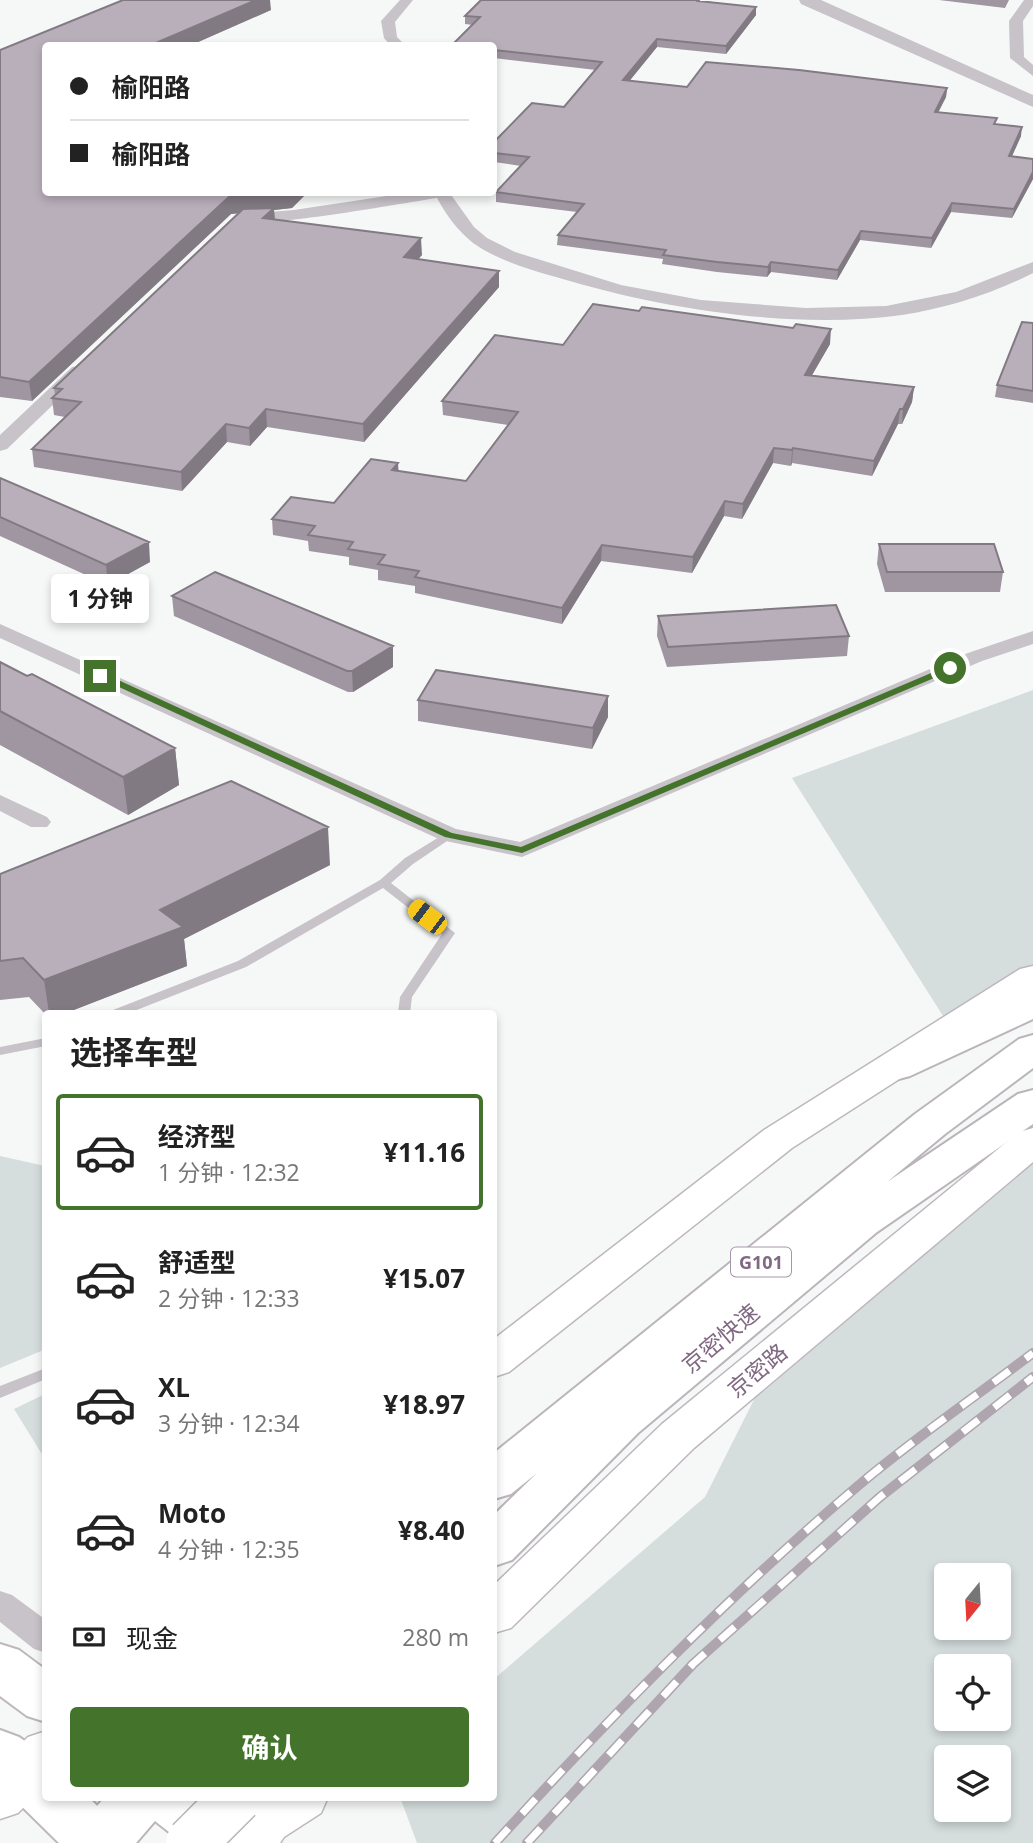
<!DOCTYPE html>
<html lang="zh">
<head>
<meta charset="utf-8">
<style>
  body { margin:0; font-family:"Open Sans","Noto Sans SC",sans-serif; background:#f2f2f2; color:#222; height:100vh; display:flex; flex-direction:column; font-size:26px; white-space:nowrap }
  * { box-sizing:border-box; margin:0 }
  p { font-size:23px; color:#767676 }
  .icon { flex:none; width:38px; height:38px; fill:none; stroke:currentColor; stroke-width:2; stroke-linecap:round; stroke-linejoin:round }
  .map { position:relative; flex:1; overflow:hidden }
  .drawer { position:absolute; left:42px; top:1010px; width:455px; height:791px; display:flex; flex-direction:column; background:#fff; border-radius:7px; box-shadow:0 4px 10px #0003 }
  .drawer>* { flex:none }
  .banner { position:absolute; left:42px; top:42px; width:455px; height:154px; border-radius:7px; box-shadow:0 4px 10px #0003; display:grid; align-content:center; height:154px; padding:0 28px; background:#fff }
  .needle { width:46px; rotate:198deg }
  .controls { position:absolute; left:934px; top:1563px; display:grid; gap:14px }
  .controls a { display:grid; place-items:center; width:77px; height:77px; border-radius:7px; background:#fff; box-shadow:0 4px 10px #0003; font-size:35px }
  .end { position:absolute; width:32px; height:32px; margin:-16px; border:9px solid #44742b; background:#fff; box-shadow:0 0 0 4px #fff }
  .from { border-radius:50% }
  .bubble { position:absolute; height:49px; border-radius:7px; background:#fff; box-shadow:0 4px 10px #0003; font-size:23px; font-weight:700; line-height:49px; text-align:center }
  .car { position:absolute; width:21px; height:42px; margin:-21px -10px; border-radius:9px; box-shadow:0 0 5px 2px #0007; background:linear-gradient(#f5c518 24%,#345 0 40%,#f5c518 0 76%,#345 0 86%,#f5c518 0) }
  .banner b { display:flex; align-items:center; gap:24px; height:66px; font-size:26px }
  .banner b+b { border-top:2px solid #e0e0e0 }
  .banner i { width:18px; height:18px; background:#222 }
  ul { padding:0; list-style:none }
  li { display:flex; align-items:center; gap:21px; height:116px; margin:0 14px 10px; padding:0 14px; border:4px solid transparent; border-radius:7px }
  li div { flex:1 }
  li b { display:block; font-size:26px }
  li em { font-style:normal; font-weight:700 }
  li.on { border-color:#44742b }
  li>.icon { width:63px; height:63px; stroke-width:1.5 }
  h2 { padding:0 28px; font-size:32px; line-height:84px }
  .pay { display:flex; align-items:center; gap:18px; height:77px; padding:0 28px; font-size:26px }
  .pay p { margin-inline-start:auto }
  .action { display:flex; gap:14px; margin-top:auto; padding:14px 28px }
  .action a { flex:1; height:80px; border-radius:7px; background:#44742b; color:#fff; font-size:28px; font-weight:700; line-height:80px; text-align:center }
  .map>svg:first-child { display:block }
</style>
</head>
<body>
<div class="map">
<svg width="1033" height="1843" viewBox="0 0 1033 1843">
  <rect width="100%" height="100%" fill="#f6f8f7"/>
  <path fill="#d5dddd" fill-rule="evenodd" d="M1033 690V965L945 1019 792 778Z
    M0 1156 45 1166 46 1349 0 1368Z
    M1033 1159V1843H417L400 1797H494V1679L705 1497 786 1336ZM947 1575H999V1628H947ZM947 1666H999V1718H947ZM947 1757H999V1810H947Z
    M45 1394V1459L14 1409Z"/>
  <g fill="none" stroke-linecap="round" stroke-linejoin="round">
    <g stroke="#beb7bf" stroke-width="3">
      <path id="secondary" d="M1033 966V993L792 1148 509 1372 494 1377V1339L764 1130 1020 969Z
        M1033 1128V1162L694 1448 511 1628 494 1633V1585L662 1424 1019 1132Z
        M46 1731V1785L18 1813 0 1819V1764L28 1737Z
        M260 1797H328L321 1813 284 1837 280 1843H224C233 1824 243 1808 260 1797Z"/>
    </g>
    <g stroke="#beb7be" stroke-width="4">
      <path id="primary" d="M0 1644 19 1650 46 1670V1722L27 1716 0 1696Z
        M0 1730 19 1737 46 1756V1797H88L117 1825 125 1843H59L0 1785Z
        M138 1797H208L245 1825 253 1843H183L146 1814Z"/>
    </g>
    <g stroke="#bbb5bb" stroke-width="4">
      <path id="trunk" d="M1033 991V1019L910 1076 895 1080 880 1076 874 1067 880 1058 1019 995Z
        M1033 1035V1068L945 1134 887 1182 1018 1094 1033 1090V1124L877 1232 638 1433 512 1560 494 1566V1515L537 1473 511 1494 494 1499V1453L915 1114 1019 1039Z
        M105 1797H169L161 1814 136 1843H72L80 1825Z"/>
    </g>
    <path fill="#c8c2c9" fill-rule="evenodd" d="M449 831 453 833 455 835 453 837 413 864 391 883 455 933 412 997 410 1013H398L400 997 442 934 383 888 246 967 129 1013H112L113 1010 238 961 380 880 405 858Z
      M46 1038V1046L0 1055V1047Z
      M46 1368V1379L0 1398V1386Z"/>
    <path fill="#c8c2c9" fill-rule="evenodd" d="M400 0H413L395 22 397 37 406 46H391L384 38 381 21Z
      M1024 0H1033V6L1023 21 1024 57 1033 65V76L1010 58 1009 21Z
      M413 192H449L474 227 487 238 515 252 621 285 701 300 806 308 886 306 956 292 1033 262V273C992 294 947 308 902 315 793 330 661 309 556 277 528 269 497 260 473 243 458 231 446 215 437 198 409 202 248 232 235 219L243 214 294 210Z
      M78 366 87 371 84 375 7 449 0 451V435L72 367Z
      M0 624 456 829 520 842 968 653 1033 631V644L982 661 522 857 441 840 0 638Z
      M0 795 47 817 51 822 47 827H31L0 811Z
      M0 1591 12 1595 46 1620V1653L34 1649 0 1622Z"/>
    <path fill="#c8c2c9" fill-rule="evenodd" d="M799 0H821L1033 95V107L801 4Z"/>
    <use href="#secondary" fill="#fff" fill-rule="evenodd"/>
    <use href="#primary" fill="#fff" fill-rule="evenodd"/>
    <use href="#trunk" fill="#fff" fill-rule="evenodd"/>
    <g stroke="#aea5af" stroke-width="10">
      <path id="rail" d="M495 1843C610 1717 729 1595 859 1485 915 1438 975 1397 1033 1353
        M527 1843 693 1664 880 1497 1033 1377"/>
    </g>
    <use href="#rail" stroke="#fff" stroke-width="7" stroke-dasharray="20" stroke-linecap="butt"/>
    <g stroke="#bbb5bb" stroke-width="53" stroke-linecap="butt">
      <path id="trunk-bridge" d="M191 1843 237 1797"/>
    </g>
    <use href="#trunk-bridge" stroke="#fff" stroke-width="50"/>
  </g>
  <path fill="#9f96a1" d="M939 0H1009L1005 8Z
    M704 1 756 7V15L726 54 657 47 629 81 687 87 947 88 946 97 938 112 996 124 1021 136 1012 156 1033 159V179L1012 218 951 212 931 248 860 240 837 280 771 272 767 277 717 272 662 264 663 259 557 245 558 235 577 212 496 202V192L521 166 494 162V142L564 107 596 70 494 58V46L473 25 465 24V16Z
    M271 10 189 46H46V192H308L292 208 274 210 275 219 422 255 418 259 499 271V287L364 442 267 427 250 446 227 442 182 491 34 467 32 449 65 417 54 415 52 398 55 395 54 388 239 213 231 214 32 401 0 397V50Z
    M1033 323V403L995 397 997 385Z
    M830 344 812 375 914 387 912 402 902 424H898L872 476 792 463 791 466 773 463 742 519 724 516 692 573 601 561 562 624 415 593V586L378 580V570L349 565V557L309 551 308 541 273 535 272 519 334 503 398 463V471L466 481 508 425 443 415 442 401 563 345Z
    M0 478 150 562 108 585 0 536Z
    M879 544 1003 572 1000 592H885L877 564Z
    M172 596 393 646V667L353 692H348L174 616Z
    M658 616 849 636 847 656 667 667 657 636Z
    M0 662 175 748 179 785 128 815 0 745Z
    M418 700 608 717 592 749 418 721Z
    M330 865 184 939 187 966 66 1013H46V1015L29 997 0 1000V874Z"/>
  <path fill="#827a83" d="M256 0H270L271 10 189 46H149Z
    M756 7V15L726 54V46Z
    M657 39V47L623 89V80Z
    M947 88 946 97 934 121 935 112Z
    M1022 127 1021 136 1008 165 1009 156Z
    M1033 172V179L1012 218 1014 209Z
    M263 192H308L292 208 274 210 275 224 263 218 271 210 231 214 32 401 29 382 230 196Z
    M952 203 951 212 931 248 932 238Z
    M861 231 860 240 837 280 838 270Z
    M421 238 422 255 404 274V257Z
    M771 262V272L767 277 768 267Z
    M499 271V287L364 442 363 424Z
    M831 329 830 344 804 389 805 375Z
    M914 387 912 402 902 424 903 409Z
    M266 409 267 427 250 446 249 428Z
    M900 409 898 424 872 476 874 461Z
    M226 424 227 442 182 491 181 472Z
    M774 448 773 463 742 519 743 504Z
    M793 448 792 463 791 466 792 450Z
    M398 463 399 478 392 470Z
    M725 501 724 516 692 573 693 557Z
    M149 542 150 562 108 585 106 565Z
    M602 545 601 561 562 624V608Z
    M393 646V667L353 692 352 671Z
    M608 696V717L592 749 593 728Z
    M175 748 179 785 128 815 123 777Z
    M328 827 330 865 184 939 187 966 66 1013H49L44 980 160 910Z"/>
  <path fill="#b9afbb" stroke="#827a83" stroke-width="2" d="M123 0H256L149 46H46V192H263L230 196 29 382 0 377V50Z
    M481 0H699L698 1 756 7 726 46 657 39 623 80 687 87 706 62 799 70 947 88 935 112 997 118 994 124 1022 127 1009 156 1033 159V172L1014 209 952 203 932 238 861 231 838 270 771 262 768 267 717 262 663 255 666 250 558 235 584 204 496 192 529 157 494 153V142L532 103 564 107 602 62 494 50V46L452 45 480 17 465 16Z
    M274 208 263 218 421 238 404 257 499 271 363 424 266 409 249 428 226 424 181 472 32 449 81 402 52 398 62 389 54 388 243 209Z
    M593 304 639 311 642 307 793 328 796 324 831 329 805 375 914 387 903 409H900L874 461 793 448 792 450 774 448 743 504 725 501 693 557 602 545 562 608 415 577 419 571 378 564 385 555 348 549 353 542 308 535 315 526 272 519 291 497 334 503 371 459 398 463 392 470 466 481 518 412 442 401 495 335 563 345Z
    M1022 322 1033 323V391L997 385Z
    M0 478 149 542 106 565 0 517Z
    M879 544H994L1003 572H887Z
    M215 572 393 646 352 671H347L172 596Z
    M836 605 849 636 668 647 658 616Z
    M0 662 27 676 32 674 175 748 123 777 0 711Z
    M436 670 608 696 593 728 418 700Z
    M231 781 328 827 160 910 183 927 44 980 23 958 0 961V874Z"/>
  <path fill="#44742b" d="M950 665 953 666V670L522 853 445 837 95 676 103 673 452 833 521 847Z"/>
  <g text-anchor="middle" dominant-baseline="central" stroke-width="7" stroke-linejoin="round" paint-order="stroke">
    <rect fill="#fff" stroke="#a796a9" stroke-width="2" x="731" y="1247.5" width="60" height="29" rx="5"/>
    <g font-size="18" font-weight="bold" fill="#816984">
      <text x="761" y="1262">G101</text>
    </g>
    <g font-size="23" fill="#816984" stroke="#fff">
      <text transform="translate(720 1338) rotate(-40)">京密快速</text>
      <text transform="translate(757 1370) rotate(-40)">京密路</text>
    </g>
  </g>
</svg>
<div class="controls">
<a><svg class="needle" viewBox="-14 -14 28 28"><path d="M0-13l5 13h-10z" fill="#e53935"/><path d="M0 13l5-13h-10z" fill="#767676"/></svg></a>
<a><svg class="icon" aria-label="locate" viewBox="0 0 24 24"><circle cx="12" cy="12" r="6"/><path d="M12 2v4M12 18v4M2 12h4M18 12h4"/></svg></a>
<a><svg class="icon" aria-label="layers" viewBox="0 0 24 24"><path d="M12 4l9 5-9 5-9-5zM3 14l9 5 9-5"/></svg></a>
</div>
<i class="end from" style="left:950px;top:668px"></i>
<i class="end" style="left:100px;top:676px"></i>
<div class="bubble" style="left:51px;top:574px;width:98px">1 分钟</div>
<i class="car" style="left:427px;top:917px;rotate:307deg"></i>
<div class="banner">
<b><i class="from"></i>榆阳路</b>
<b><i></i>榆阳路</b>
</div>
<section class="drawer">
<h2>选择车型</h2>
<ul>
<li class="on"><svg class="icon" aria-label="car" viewBox="0 0 24 24"><path d="M5 17H2v-5l4-1 3-4h7l3 4 3 1v5h-3M9 17h6M6 11h13"/><circle cx="7" cy="17" r="2"/><circle cx="17" cy="17" r="2"/></svg><div><b>经济型</b><p>1 分钟 · 12:32</p></div><em>¥11.16</em></li>
<li><svg class="icon" aria-label="car" viewBox="0 0 24 24"><path d="M5 17H2v-5l4-1 3-4h7l3 4 3 1v5h-3M9 17h6M6 11h13"/><circle cx="7" cy="17" r="2"/><circle cx="17" cy="17" r="2"/></svg><div><b>舒适型</b><p>2 分钟 · 12:33</p></div><em>¥15.07</em></li>
<li><svg class="icon" aria-label="car" viewBox="0 0 24 24"><path d="M5 17H2v-5l4-1 3-4h7l3 4 3 1v5h-3M9 17h6M6 11h13"/><circle cx="7" cy="17" r="2"/><circle cx="17" cy="17" r="2"/></svg><div><b>XL</b><p>3 分钟 · 12:34</p></div><em>¥18.97</em></li>
<li><svg class="icon" aria-label="car" viewBox="0 0 24 24"><path d="M5 17H2v-5l4-1 3-4h7l3 4 3 1v5h-3M9 17h6M6 11h13"/><circle cx="7" cy="17" r="2"/><circle cx="17" cy="17" r="2"/></svg><div><b>Moto</b><p>4 分钟 · 12:35</p></div><em>¥8.40</em></li>
</ul>
<div class="pay"><svg class="icon" aria-label="cash" viewBox="0 0 24 24"><path d="M3 7h18v10H3z"/><circle cx="12" cy="12" r="2"/></svg>现金<p>280 m</p></div>
<div class="action"><a>确认</a></div>
</section>
</div>
</body>
</html>
